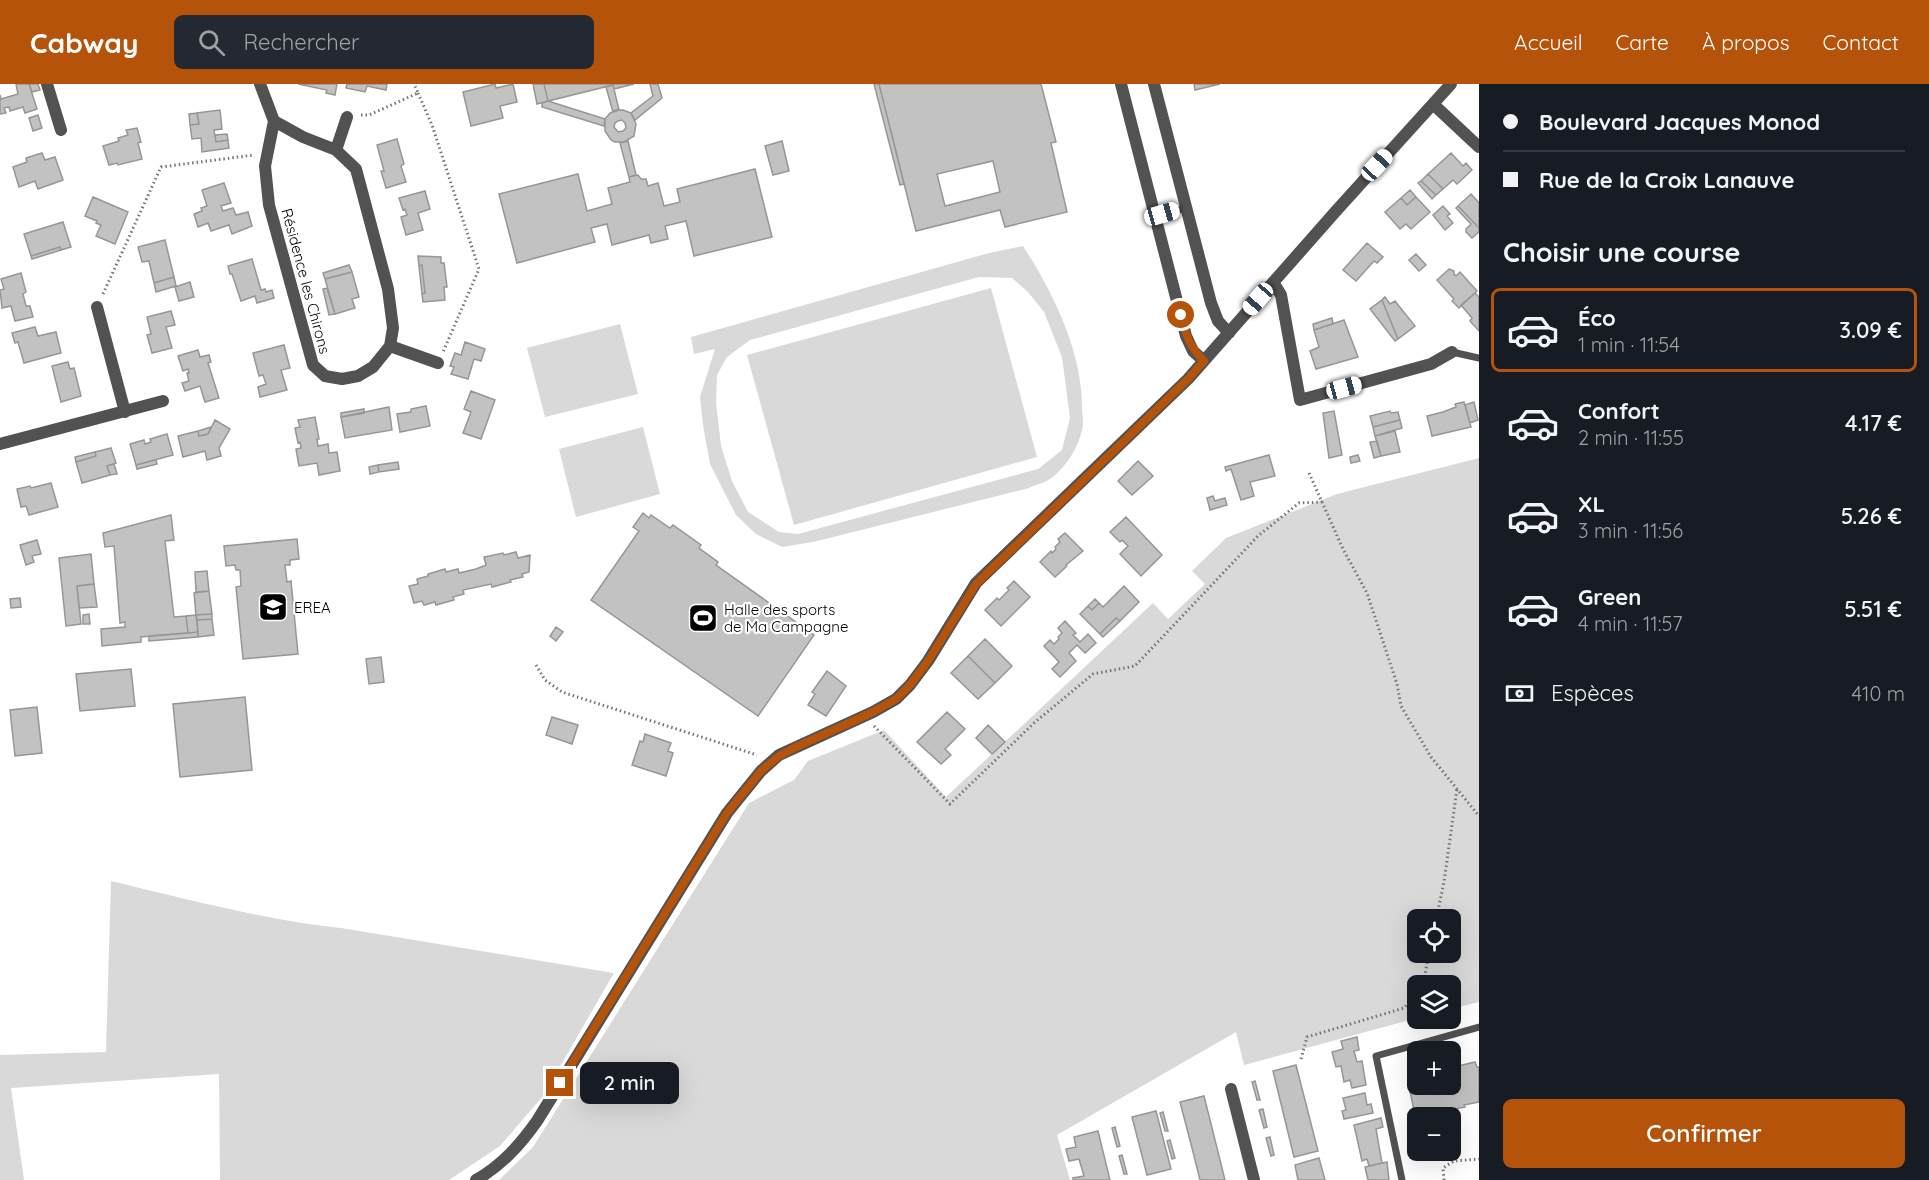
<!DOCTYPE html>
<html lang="fr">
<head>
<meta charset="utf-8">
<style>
  body { margin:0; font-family:Quicksand,sans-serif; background:#242831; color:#f1f3f6; height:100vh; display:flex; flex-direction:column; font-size:22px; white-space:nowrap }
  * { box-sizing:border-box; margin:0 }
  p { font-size:20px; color:#9ea1a6 }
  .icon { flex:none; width:33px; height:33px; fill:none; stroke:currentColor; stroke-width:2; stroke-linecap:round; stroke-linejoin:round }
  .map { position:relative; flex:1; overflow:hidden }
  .drawer { display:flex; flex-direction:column; background:#171b24; width:450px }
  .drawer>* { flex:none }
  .top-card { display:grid; align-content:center; height:132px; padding:0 24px; background:#171b24 }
  .fabs { position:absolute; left:1407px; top:825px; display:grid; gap:12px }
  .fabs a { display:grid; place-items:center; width:54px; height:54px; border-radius:9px; background:#171b24; box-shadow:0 6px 24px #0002; font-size:30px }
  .end { position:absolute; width:27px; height:27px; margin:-14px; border:8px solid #b45309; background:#fff; box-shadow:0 0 0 3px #fff }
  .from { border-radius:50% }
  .bubble { position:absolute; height:42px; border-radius:9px; background:#171b24; box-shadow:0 6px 24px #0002; font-size:20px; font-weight:600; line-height:42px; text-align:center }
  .car { position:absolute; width:18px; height:36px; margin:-18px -9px; border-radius:8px; box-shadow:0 0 4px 2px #0007; background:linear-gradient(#fff 24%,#345 0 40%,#fff 0 76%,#345 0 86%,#fff 0) }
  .top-card b { display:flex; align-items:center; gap:21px; height:57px; font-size:22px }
  .top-card b+b { border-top:2px solid #363941 }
  .top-card i { width:15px; height:15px; background:#f1f3f6 }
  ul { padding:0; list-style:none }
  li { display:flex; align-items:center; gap:18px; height:84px; margin:0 12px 9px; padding:0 12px; border:3px solid transparent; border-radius:9px }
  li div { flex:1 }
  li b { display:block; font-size:22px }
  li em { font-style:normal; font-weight:600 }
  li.on { border-color:#b45309 }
  li>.icon { width:54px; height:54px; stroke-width:1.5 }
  h2 { padding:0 24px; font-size:27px; line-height:72px }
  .pay { display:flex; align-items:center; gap:15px; height:66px; padding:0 24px; font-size:22px }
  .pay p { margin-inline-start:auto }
  .primary-button { display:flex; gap:12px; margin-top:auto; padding:12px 24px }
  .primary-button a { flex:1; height:69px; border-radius:9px; background:#b45309; color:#fff; font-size:24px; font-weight:600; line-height:69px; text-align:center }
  header { display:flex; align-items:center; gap:36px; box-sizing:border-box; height:84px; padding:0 30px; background:#b45309; color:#fff }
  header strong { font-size:28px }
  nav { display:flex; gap:33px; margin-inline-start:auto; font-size:21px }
  .search { width:420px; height:54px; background:#242831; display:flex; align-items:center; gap:15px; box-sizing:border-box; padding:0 21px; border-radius:9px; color:#9ea1a6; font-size:22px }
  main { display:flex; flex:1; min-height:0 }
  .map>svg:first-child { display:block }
</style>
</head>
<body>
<header>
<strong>Cabway</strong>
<div class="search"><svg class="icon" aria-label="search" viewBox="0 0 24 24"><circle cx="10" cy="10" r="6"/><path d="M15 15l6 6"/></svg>Rechercher</div>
<nav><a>Accueil</a><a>Carte</a><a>À propos</a><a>Contact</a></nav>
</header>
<main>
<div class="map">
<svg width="1479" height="1096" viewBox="0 0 1479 1096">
  <rect width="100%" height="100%" fill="#fff"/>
  <path fill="#d9d9d9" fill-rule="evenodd" d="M1023 162C1053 208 1082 267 1082 323 1082 330 1084 339 1082 346 1078 364 1067 381 1054 392 1048 398 1037 400 1029 404L813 458 782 463 756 450 736 431 710 380 703 341 700 313 715 265 694 270 691 253 989 169ZM979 193 1012 194 1028 208 1044 228 1062 273 1070 334 1062 366 1038 385 798 450 779 448 748 428 732 397 721 362 716 318 717 291 727 273 750 256Z
    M991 204 1037 373 794 441 747 271Z
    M620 240 638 310 545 333 527 264Z
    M643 343 660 410 576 433 559 365Z
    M1479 374V918L1451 925 1450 902H1418L1417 934 1244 981 1236 948 1057 1051 1070 1096H499L533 1063 749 719 794 696 808 677 884 646 946 713 1153 519 1168 535 1205 500 1192 487 1226 454 1337 410ZM1418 836H1450V868H1418Z
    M111 797C186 815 265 836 341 844L614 889 543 1012 500 1062 449 1096H220L219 990 11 1004 24 1096H0V971L106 968Z"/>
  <path fill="#c2c2c2" stroke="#969696" stroke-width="1.5" fill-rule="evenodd" d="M16 0H29L37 25 25 29 23 23 10 27 9 23 4 24 6 29 0 30V11L1 15 18 10Z
    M29 0H38L40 6 32 8Z
    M298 0H337L335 11 326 9 327 6Z
    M347 0H387L386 6 367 2 365 8 346 4Z
    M495 0 496 4 513 0 517 18 500 22 503 34 471 42 463 8Z
    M533 0H544L548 17 537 20Z
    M544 0H634L614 5 613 1 548 17Z
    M650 0H658L662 14 635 36 631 29 653 12Z
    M874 0H879L904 100 900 101Z
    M879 0H1041L1056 58 1051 59 1067 128 1005 143 1000 126 916 147ZM993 77 1000 108 945 122 937 90Z
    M1194 0H1220L1195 6Z
    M613 1 619 26 613 28 606 3Z
    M548 17 605 35 604 42 542 23V19Z
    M220 26 222 45 214 46 216 58 228 56 229 64 202 68 201 54 192 55 190 41 199 40 197 29Z
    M616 26H623L631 29 636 40 634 52 624 58H615L611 56 605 47V35L610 29ZM622 36 625 39 626 44 623 47 618 48 614 43 615 39 618 37Z
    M197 29 199 40 190 41 189 30Z
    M38 31 42 44 33 47 29 34Z
    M137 44 141 58 138 59 142 75 118 81 117 79 109 81 103 62 119 57 118 54 128 51 126 46Z
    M227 50 228 56 216 58 215 51Z
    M397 55 404 80 401 82 406 98 386 104 381 87H384L377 61Z
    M628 57 636 91 629 93 620 59Z
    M782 57 789 87 773 91 765 62Z
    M42 69 45 76 55 73 63 96 38 105 35 97 19 103 13 83 27 78 26 74Z
    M1451 69 1463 82 1466 79 1472 86 1457 100 1453 96 1443 105 1428 90Z
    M755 85 772 153 694 172 686 137 665 142 668 155 651 159 649 151 612 161 607 140 591 144 595 158 517 179 499 110 578 90 587 127 612 120 608 104 630 98 629 93 638 91 641 95H646L648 102 658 99 664 122 680 118 677 105Z
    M1428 90 1443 105 1436 111 1421 97Z
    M1421 97 1436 111 1432 115 1418 99Z
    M224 99 231 119 221 122 223 127 233 124 236 131 248 128 252 142 232 150 229 141 211 147 208 139 198 143 194 130 202 127 201 124 207 122 202 106Z
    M1410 106 1416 113 1407 121 1401 114Z
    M425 107 430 125 418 129 423 146 406 151 401 133 407 131 405 125 403 126 399 114Z
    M1471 110 1479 119V144L1458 122Z
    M93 113 128 128 115 160 96 152 101 141 96 139 97 137 85 132Z
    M1416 113 1430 128 1411 145 1406 140 1400 145 1385 128 1401 114 1407 121Z
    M1443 122 1450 130 1447 132 1453 139 1445 146 1433 131Z
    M1458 122 1479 144V148L1472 154 1466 148V145L1471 140 1456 124Z
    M63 138 71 163 61 166 60 163 31 172 24 150Z
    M165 156 174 193 154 199 149 177 142 178 138 163Z
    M1367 159 1383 173 1377 179 1374 177 1356 197 1343 186Z
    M60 163 61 166 32 175 31 172Z
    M1416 170 1426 181 1419 187 1409 176Z
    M418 172 441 173V179H444L447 203H444L445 216 423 218 422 210 425 209 422 181 419 182Z
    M252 175 261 206 265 205 266 208 272 206 274 214 257 219 255 212 241 217 232 190H230L228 182Z
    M349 181 352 188 325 195 323 189Z
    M422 181 425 209 422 210 419 182Z
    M1449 185 1454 187V190L1456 192 1460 188 1477 207 1459 224 1452 217 1454 215 1437 196Z
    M352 188 359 213 352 215 355 224 335 230 325 195Z
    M21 189 26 208 23 210 26 222H30L33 233 15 237 11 222 2 224 0 206 4 205 1 195Z
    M174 193 176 202 156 208 154 199Z
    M190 198 194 213 179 217 175 203Z
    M327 204 335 230 329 231 323 205Z
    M1475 209 1479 213V247L1470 237 1472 234 1461 221Z
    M1385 213 1390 220 1395 217 1415 242 1398 255 1382 216Z
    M1382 216 1398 255 1395 257 1370 225Z
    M171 227 175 241 166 243 172 264 152 269 147 251 151 250 147 233Z
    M1332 234 1333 240 1314 246 1313 240Z
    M1344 236 1358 273 1316 285 1310 267 1319 263 1314 246Z
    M35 243 38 252 56 248 61 269 24 279 18 258 15 259 12 249Z
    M465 258 485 265 481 277 474 275 468 295 451 290 454 283 450 282 455 269 461 271Z
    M284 261 290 284 281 286 287 306 260 313 258 303 266 300 263 291 259 292 253 269Z
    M198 266 200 273 209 271 211 278 208 279 219 314 205 318 200 302 185 307 182 299 189 297 187 289H189L188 285 183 287 178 272Z
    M68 278 70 285 74 284 81 312 61 318 52 282Z
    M471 307 495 316 481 355 463 349 471 328 464 325Z
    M1464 318 1471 343 1432 352 1427 332 1443 328 1456 323 1455 320Z
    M1474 318 1478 336 1470 339 1465 321Z
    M426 322 430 342 400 348 397 330 411 328V325Z
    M389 323 392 346 345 354 341 333Z
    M364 325V329L341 333V329Z
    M1334 327 1342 371 1329 374 1323 329Z
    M1390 327 1391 329 1398 328 1400 336 1373 343 1370 332Z
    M315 333 319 355H317L318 362 328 360 329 369 337 368 340 387 319 391 317 379 299 382 296 365 301 364 300 358 298 359 295 344 300 343 298 336Z
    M215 336 230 345 219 364 221 372 207 376 205 367 183 373 178 352 198 347 199 352 208 350Z
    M1400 336 1402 344 1375 352 1373 343Z
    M211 343 208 350 199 352 198 347Z
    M1395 347 1400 368 1381 372 1375 352Z
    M167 350 173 371 136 381 130 360 144 356 145 360 151 358 150 355Z
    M1377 357 1381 372 1374 374 1370 358Z
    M111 364 116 379 107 382 110 391 82 399 76 378 96 372 95 368Z
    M95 368 96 372 76 378 75 373Z
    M1269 371 1275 392 1250 398 1254 412 1241 416 1231 385 1226 387 1225 383Z
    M1358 371 1360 377 1351 379 1350 373Z
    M156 376 157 380 137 385 136 381Z
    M1138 377 1153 392 1132 411 1118 397Z
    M398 378 399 385 379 388 378 381Z
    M114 380 117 390 110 391 107 382Z
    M378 381 379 388 370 390 369 383Z
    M51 399 58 423 29 431 26 422 21 423 17 405 30 402 31 404Z
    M1213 412 1215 417 1225 414 1227 421 1210 426 1207 414Z
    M643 429 649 434 651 431 670 444 673 441 701 461 699 464 718 478 716 481 814 551 758 632 591 516 639 447 633 443Z
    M171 431 174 456 165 457 174 533 186 532 188 549 141 553V558L102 562 101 545 125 543V538L120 539 114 462 105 463 103 449Z
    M1126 433 1162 471 1141 492 1120 470 1128 462 1122 456 1120 458 1110 448Z
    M1065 449 1083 467 1066 481 1067 482 1055 493 1040 478 1051 467 1052 469 1056 465 1055 463 1060 458 1058 455Z
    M297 455 299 475 290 476V481H285L287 498 291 497 298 570 243 575 236 503 241 502 240 486H236L235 481 226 482 224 462Z
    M37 456 41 470 32 472 34 478 26 481 20 461Z
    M516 468 518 474 530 471 529 488 522 490 523 493 510 496 511 498 492 503 491 500 463 506 464 510 453 513 454 516 436 521 435 518 424 521 422 517 414 519 409 502 418 500 417 495 428 492V490L445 485 446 488 458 485 459 489 476 485 486 481 484 473 503 469 504 471Z
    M91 470 94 500 77 502 81 540 66 542 59 474Z
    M207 487 209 507 196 508 195 488Z
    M1014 497 1030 513 1001 542 985 526 997 514 999 516 1009 506 1007 504Z
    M94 500 97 523 79 524 77 502Z
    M1124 502 1139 518 1120 537 1116 534 1100 550 1080 530 1088 522 1092 526 1099 519 1103 523Z
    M209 507 212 530 196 531 194 509Z
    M20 514 21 523 11 524 10 515Z
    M1095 515 1099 519 1092 526 1088 522Z
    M89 530 90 540H83V531Z
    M212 530V535L197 536 196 531Z
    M196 531 198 548 188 549 186 532Z
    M1116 534 1120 537 1103 553 1100 550Z
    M212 535 214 551 198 553 197 536Z
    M1065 537 1076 549 1073 551 1080 558 1088 550 1096 559 1085 569 1077 561 1069 569 1076 577 1060 593 1052 585 1059 578 1044 562 1050 556 1054 560 1059 555 1058 553 1062 549 1058 544Z
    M556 543 563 548 556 557 550 552Z
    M198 548V553L149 557V552Z
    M985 555 1012 582 995 599 968 572Z
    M968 572 995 599 978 615 951 589Z
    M381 573 384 598 369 600 366 575Z
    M131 585 135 622 80 627 76 590Z
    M827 587 846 602 826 632 808 621 815 610 812 608Z
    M245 613 252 686 180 693 173 620Z
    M37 623 42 669 15 672 10 626Z
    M947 628 965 645 945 665 951 671 941 680 917 658Z
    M552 633 578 641 572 660 546 651Z
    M988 641 1005 658 992 670 976 654Z
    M645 650 671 659 668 667 673 669 666 692 632 681 640 657 643 658Z
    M1357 953 1359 966 1354 967 1357 978 1362 977 1366 1001 1352 1004 1350 996 1344 998 1341 982 1336 983 1332 968 1343 965 1341 957Z
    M1475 978 1477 983H1479V1018L1464 1021 1465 1023 1445 1027V1025L1420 1030 1419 1025 1414 1026 1408 998 1413 996 1412 992 1418 990V1000H1450V984Z
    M1296 981 1318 1067 1294 1073 1273 987Z
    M1255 997 1260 1016H1257L1252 998Z
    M1365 1009 1367 1021 1371 1020 1373 1029 1344 1035 1342 1027 1346 1026 1343 1014Z
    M1204 1012 1225 1096H1200L1192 1064 1180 1018Z
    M1263 1025 1267 1043 1264 1044 1259 1026Z
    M1156 1027 1171 1085 1147 1091 1132 1033Z
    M1163 1028 1168 1047H1165L1160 1029Z
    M1381 1034 1383 1043 1376 1045 1382 1079 1369 1082 1367 1075 1362 1077 1354 1041Z
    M1115 1043 1120 1062 1117 1063 1112 1044Z
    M1098 1047 1110 1096H1073V1094L1084 1092 1079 1075 1069 1077 1066 1065 1076 1063 1074 1053Z
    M1270 1053 1274 1071 1271 1072 1266 1054Z
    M1170 1056 1175 1074 1172 1075 1167 1057Z
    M1122 1071 1127 1090H1124L1119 1072Z
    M1319 1074 1325 1096H1298L1295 1081Z
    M1387 1078 1389 1096H1368L1365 1083Z"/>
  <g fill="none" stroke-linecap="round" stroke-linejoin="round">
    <path stroke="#747474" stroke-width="3" stroke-dasharray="1.5 3" stroke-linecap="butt" d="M418 9 432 41 479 185 443 268
      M361 31H369L418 9 414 0
      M103 210 161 83 254 71
      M1309 389 1343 465 1367 509 1397 600 1401 622 1431 673 1479 732
      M536 581 545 596 562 608 757 671
      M874 642 950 720 1034 639 1093 590 1135 582 1258 452 1299 419 1323 418
      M1436 836 1444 798 1457 705
      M1423 902 1429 868
      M1301 975 1307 953 1404 924 1418 908
      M1444 1096 1443 1084 1454 1077 1479 1075"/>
    <path stroke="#525252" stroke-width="7" d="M1155 133 1186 124
      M1452 268 1479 274
      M1402 1096 1376 972 1479 943"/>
    <path stroke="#525252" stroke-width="12" d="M47 0 61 46
      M260 0 274 37 265 82 269 121 313 281 325 292 342 295 358 292 373 283 390 262 393 244 388 205 356 85 336 66 303 53 274 37
      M1121 0 1186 252 1193 267 1204 277
      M1154 0 1211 219 1218 237 1229 249
      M1433 20 1479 63
      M336 66 347 33
      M1273 198 1281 211 1300 316 1431 280 1452 268
      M97 223 125 328
      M390 262 438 279
      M0 360 163 317
      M1231 1005 1254 1096
      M476 1096C502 1081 520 1061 537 1037L727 729 761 687 779 671 873 628 896 615 910 601 928 577 976 499 1188 295 1336 127 1451 0"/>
  </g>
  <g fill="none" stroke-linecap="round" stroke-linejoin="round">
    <path stroke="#b45309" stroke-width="8" d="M560 999 727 729 761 687 779 672 794 664 873 628 896 615 910 601 928 577 976 500 1188 295 1204 277C1189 262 1186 251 1181 231"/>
  </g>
  <defs>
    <g id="university-square" transform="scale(1.5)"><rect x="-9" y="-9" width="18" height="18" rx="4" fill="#000" stroke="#fff"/><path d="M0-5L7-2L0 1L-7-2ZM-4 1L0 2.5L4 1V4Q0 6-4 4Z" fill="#fff"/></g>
    <g id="stadium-square" transform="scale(1.5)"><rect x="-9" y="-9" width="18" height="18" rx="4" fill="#000" stroke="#fff"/><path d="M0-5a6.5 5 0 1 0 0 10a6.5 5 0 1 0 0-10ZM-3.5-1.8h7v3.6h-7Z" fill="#fff"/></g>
  </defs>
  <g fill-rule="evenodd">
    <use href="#university-square" x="273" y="523"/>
    <use href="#stadium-square" x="703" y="534"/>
  </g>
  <g text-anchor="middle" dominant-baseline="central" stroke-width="4.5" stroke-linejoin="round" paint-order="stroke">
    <g font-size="15" fill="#000" stroke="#fff">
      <text transform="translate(306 197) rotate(75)">Résidence les Chirons</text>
    </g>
    <g font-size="15" fill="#000" stroke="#fff" text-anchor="start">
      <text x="294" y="523">EREA</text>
      <text x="724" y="525">Halle des sports<tspan x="724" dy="17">de Ma Campagne</tspan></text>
    </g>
  </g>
</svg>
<div class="fabs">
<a><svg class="icon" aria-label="locate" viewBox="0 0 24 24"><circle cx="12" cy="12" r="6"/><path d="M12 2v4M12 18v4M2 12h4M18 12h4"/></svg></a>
<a><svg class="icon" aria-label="layers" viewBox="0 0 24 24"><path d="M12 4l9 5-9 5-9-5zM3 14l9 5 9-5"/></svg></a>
<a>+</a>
<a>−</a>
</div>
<i class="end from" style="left:1181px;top:231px"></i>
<i class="end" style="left:560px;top:999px"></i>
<div class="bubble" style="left:580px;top:978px;width:99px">2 min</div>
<i class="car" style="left:1377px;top:81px;rotate:43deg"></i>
<i class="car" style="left:1162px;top:130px;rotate:74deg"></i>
<i class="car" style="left:1258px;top:215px;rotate:221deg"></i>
<i class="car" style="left:1344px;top:304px;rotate:75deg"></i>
</div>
<section class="drawer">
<div class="top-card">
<b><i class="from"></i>Boulevard Jacques Monod</b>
<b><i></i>Rue de la Croix Lanauve</b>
</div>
<h2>Choisir une course</h2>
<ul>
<li class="on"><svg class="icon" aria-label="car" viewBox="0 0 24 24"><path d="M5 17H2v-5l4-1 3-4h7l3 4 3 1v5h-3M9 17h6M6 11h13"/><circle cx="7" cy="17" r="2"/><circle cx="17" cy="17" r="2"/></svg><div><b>Éco</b><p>1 min · 11:54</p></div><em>3.09 €</em></li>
<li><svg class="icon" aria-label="car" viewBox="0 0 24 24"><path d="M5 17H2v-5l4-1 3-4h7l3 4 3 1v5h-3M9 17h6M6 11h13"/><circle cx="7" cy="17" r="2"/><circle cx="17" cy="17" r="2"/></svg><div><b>Confort</b><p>2 min · 11:55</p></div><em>4.17 €</em></li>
<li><svg class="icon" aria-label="car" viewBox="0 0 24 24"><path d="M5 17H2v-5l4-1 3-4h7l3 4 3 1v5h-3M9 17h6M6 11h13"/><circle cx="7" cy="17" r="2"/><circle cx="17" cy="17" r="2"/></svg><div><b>XL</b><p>3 min · 11:56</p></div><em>5.26 €</em></li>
<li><svg class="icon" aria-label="car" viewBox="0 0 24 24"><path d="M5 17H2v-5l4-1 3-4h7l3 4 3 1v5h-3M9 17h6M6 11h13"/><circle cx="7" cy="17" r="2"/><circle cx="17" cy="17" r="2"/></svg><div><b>Green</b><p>4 min · 11:57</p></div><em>5.51 €</em></li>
</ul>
<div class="pay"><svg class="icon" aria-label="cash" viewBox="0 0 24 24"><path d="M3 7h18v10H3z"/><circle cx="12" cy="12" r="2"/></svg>Espèces<p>410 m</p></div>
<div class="primary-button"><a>Confirmer</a></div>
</section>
</main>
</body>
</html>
